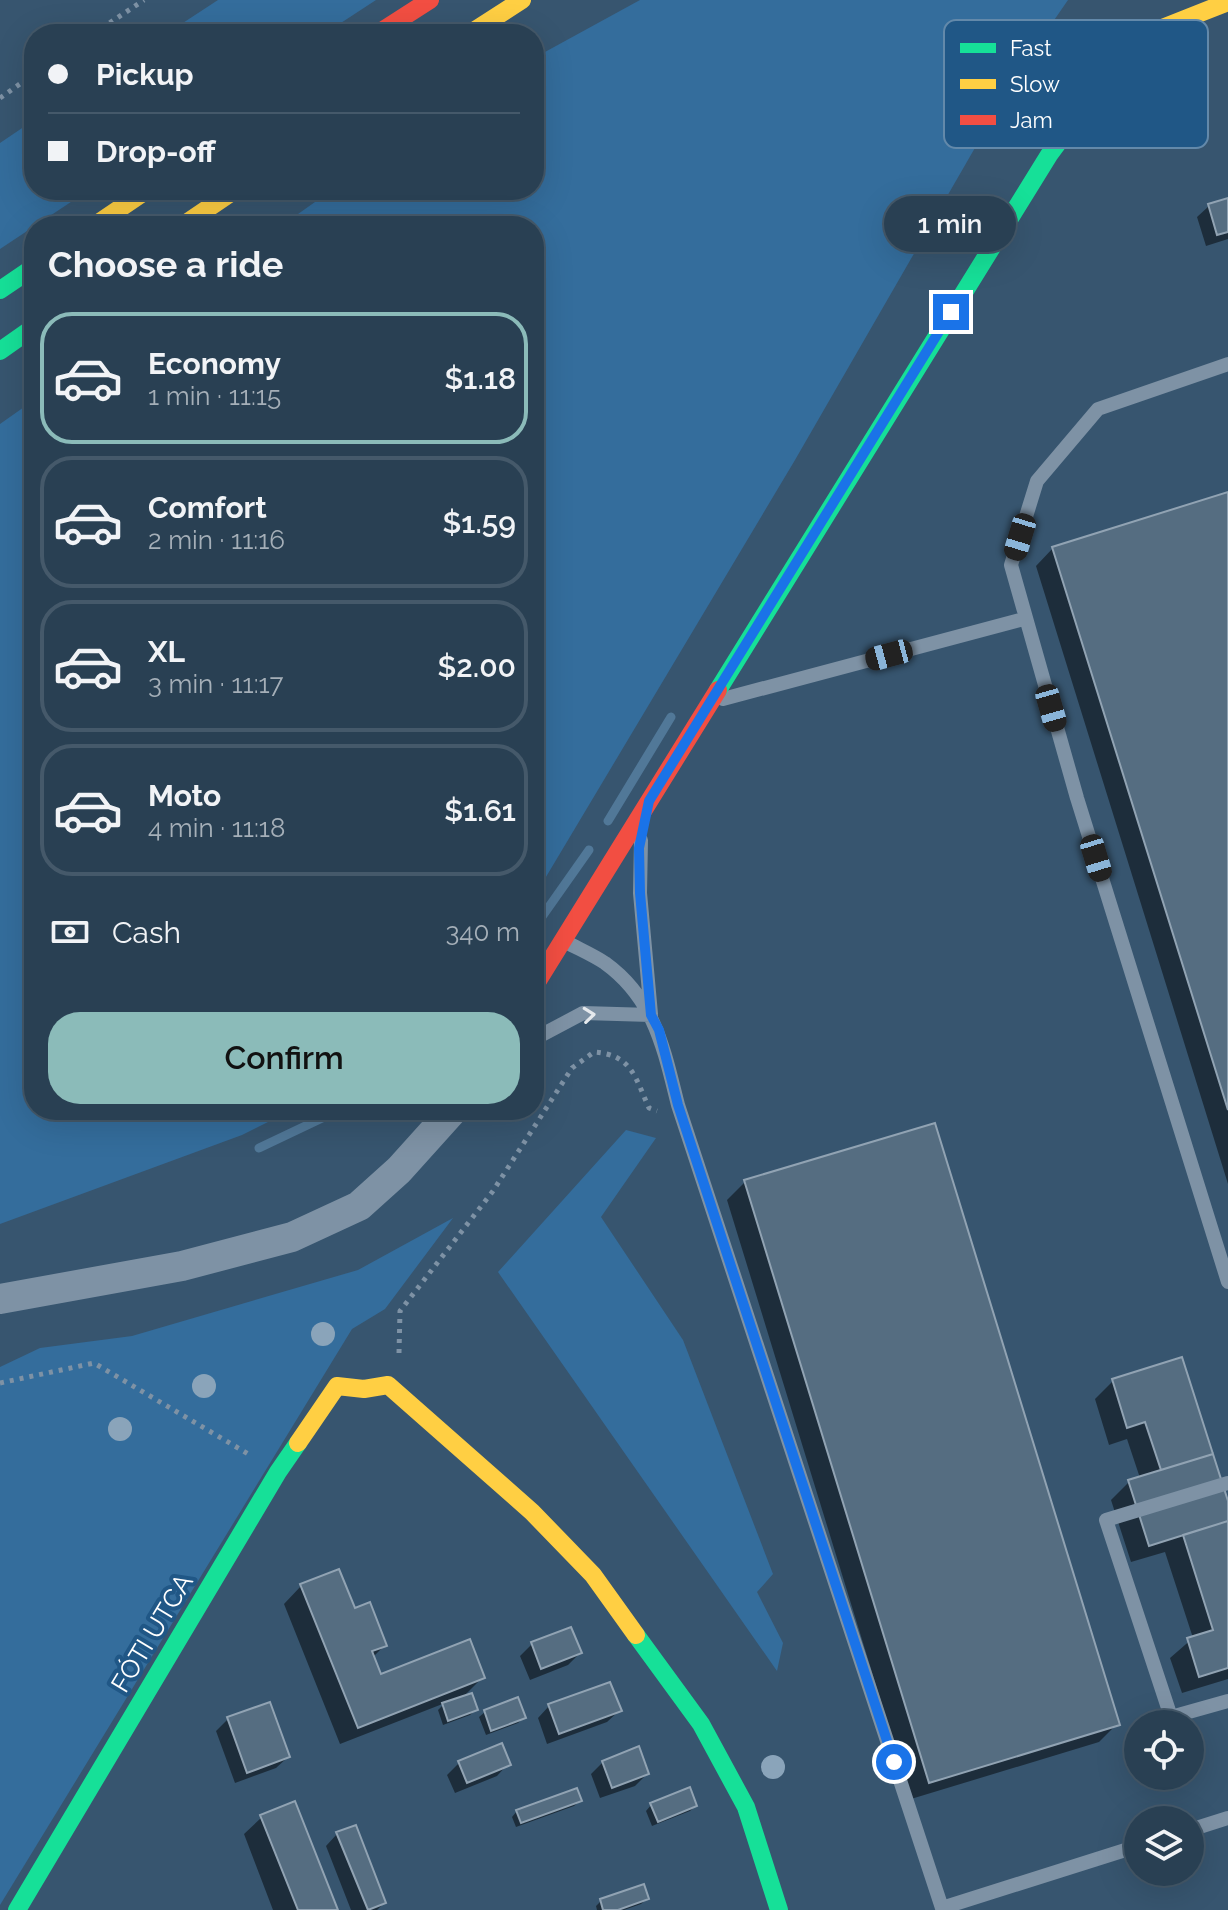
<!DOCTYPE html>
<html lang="en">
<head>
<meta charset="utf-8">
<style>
  body { margin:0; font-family:Raleway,sans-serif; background:#31475a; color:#f1f3f6; height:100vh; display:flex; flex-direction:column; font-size:30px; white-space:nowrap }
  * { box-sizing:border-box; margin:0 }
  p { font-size:26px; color:#a5afb8 }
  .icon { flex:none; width:44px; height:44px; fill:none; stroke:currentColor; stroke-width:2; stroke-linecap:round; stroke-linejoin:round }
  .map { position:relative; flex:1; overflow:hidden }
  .drawer { position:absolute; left:24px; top:216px; width:520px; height:904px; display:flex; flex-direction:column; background:#294053; border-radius:32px; box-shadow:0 8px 32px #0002,0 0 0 2px #45596a }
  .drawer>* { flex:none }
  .hud { position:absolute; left:24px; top:24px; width:520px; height:176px; border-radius:32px; box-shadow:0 8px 32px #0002,0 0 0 2px #45596a; display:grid; align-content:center; height:176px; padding:0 24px; background:#294053 }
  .controls { position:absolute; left:1124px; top:1710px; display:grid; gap:16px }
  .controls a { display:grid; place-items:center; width:80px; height:80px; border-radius:50%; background:#294053; box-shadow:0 8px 32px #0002,0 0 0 2px #45596a; font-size:40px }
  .end { position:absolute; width:36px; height:36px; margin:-18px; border:10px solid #1a73e8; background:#fff; box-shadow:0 0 0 4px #fff }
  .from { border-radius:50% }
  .bubble { position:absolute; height:56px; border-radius:28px; background:#294053; box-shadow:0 8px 32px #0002,0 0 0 2px #45596a; font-size:26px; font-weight:600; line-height:56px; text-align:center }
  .car { position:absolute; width:24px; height:48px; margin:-24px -12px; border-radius:10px; box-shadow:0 0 6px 2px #0007; background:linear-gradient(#222 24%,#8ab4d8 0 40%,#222 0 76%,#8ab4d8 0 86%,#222 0) }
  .hud b { display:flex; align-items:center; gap:28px; height:76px; font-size:30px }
  .hud b+b { border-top:2px solid #45596a }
  .hud i { width:20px; height:20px; background:#f1f3f6 }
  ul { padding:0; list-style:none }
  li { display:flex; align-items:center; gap:24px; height:132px; margin:0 16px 12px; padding:0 8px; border:4px solid #45596a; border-radius:32px }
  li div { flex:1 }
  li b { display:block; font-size:30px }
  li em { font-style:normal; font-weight:600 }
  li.selected { border-color:#8bbbb9 }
  li>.icon { width:72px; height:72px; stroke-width:1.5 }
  h2 { padding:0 24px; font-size:36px; line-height:96px }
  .pay { display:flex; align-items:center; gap:20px; height:88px; padding:0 24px; font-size:30px }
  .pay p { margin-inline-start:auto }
  .button { display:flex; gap:16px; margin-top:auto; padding:16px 24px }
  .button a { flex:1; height:92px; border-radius:32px; background:#8bbbb9; color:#111; font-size:32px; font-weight:600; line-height:92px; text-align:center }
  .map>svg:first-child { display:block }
</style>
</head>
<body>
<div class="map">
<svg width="1228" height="1910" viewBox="0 0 1228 1910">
  <rect width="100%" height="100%" fill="#37556f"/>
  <path fill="#346d9c" d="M218 0H376L324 34H166Z
    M640 0H1068L1021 68 795 460 534 897V226H281L332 190H534V58Z
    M34 120V190H89L0 249V143Z
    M34 400V1110H292L242 1135 0 1224V424Z
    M626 1130 656 1138 601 1217 683 1340 773 1574 757 1592 783 1643 777 1671 498 1272Z
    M453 1218 385 1309 352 1329 0 1905V1367L40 1348 132 1336 358 1270Z"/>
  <path fill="#0007" d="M1228 200V239L1206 246 1197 217 1209 206Z
    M1228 495V1184L1036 566 1053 548Z
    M745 1182 1117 1724 1099 1742 911 1799 727 1200Z
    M1113 1381 1228 1508V1679L1182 1693 1170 1658 1193 1638 1165 1552 1131 1562 1111 1500 1129 1482 1140 1478 1127 1439 1109 1445 1095 1399Z
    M301 1586 354 1610 385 1645 373 1657 380 1676 483 1677 462 1698 476 1709 470 1715 443 1725 438 1710 445 1703 340 1744 284 1604Z
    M570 1629 580 1653 568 1665 530 1680 520 1656 532 1644Z
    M549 1706 619 1711 607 1722 547 1744 538 1718Z
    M485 1712 524 1717 518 1723 486 1735 479 1717Z
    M228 1719 288 1757 276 1768 235 1783 216 1731Z
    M603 1762 647 1774 635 1786 600 1798 591 1774Z
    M459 1763 508 1764 497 1776 455 1793 447 1775Z
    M580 1801 574 1806 516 1827 512 1817 517 1811Z
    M651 1805 695 1806 690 1811 652 1826 646 1811Z
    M262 1817 336 1910H273L244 1834Z
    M337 1834 384 1903 377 1910H351L326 1846Z
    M647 1899 641 1904 624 1910H597L596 1906 601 1901Z"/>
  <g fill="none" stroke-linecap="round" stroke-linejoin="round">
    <path stroke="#517898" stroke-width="9" d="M608 821 671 717
      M534 928 589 850
      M259 1148 339 1110"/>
  </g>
  <path fill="#556d81" stroke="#91a3b3" stroke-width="2" d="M1228 198V232L1217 235 1208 204Z
    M1228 492V1110L1052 547Z
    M935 1123 1120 1725 929 1783 744 1180Z
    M1182 1357 1213 1454 1161 1470 1145 1422 1127 1428 1112 1379Z
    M1213 1454 1228 1501V1521L1149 1546 1128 1480Z
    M1228 1521V1668L1199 1677 1187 1638 1213 1630 1183 1535Z
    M339 1569 355 1608 370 1602 387 1646 372 1651 381 1674 470 1639 485 1678 358 1728 300 1584Z
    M571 1627 582 1653 541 1669 531 1642Z
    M610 1682 622 1711 559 1734 548 1704Z
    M472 1693 478 1710 448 1721 442 1703Z
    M518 1697 526 1718 491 1731 484 1710Z
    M270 1702 290 1757 247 1773 227 1717Z
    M502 1743 511 1765 467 1783 458 1761Z
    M639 1746 649 1774 612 1788 602 1761Z
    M690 1787 697 1806 658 1822 650 1803Z
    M577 1788 582 1801 521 1823 516 1810Z
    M295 1801 338 1910H298L260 1815Z
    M356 1825 386 1903 368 1910 336 1832Z
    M644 1884 649 1899 618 1910H603L600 1899Z"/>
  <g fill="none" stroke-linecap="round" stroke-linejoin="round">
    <path stroke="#7e92a5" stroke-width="5" stroke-dasharray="4 6" stroke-linecap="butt" d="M93 34 144 0
      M0 98 34 74
      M399 1353 400 1311 493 1191 572 1068 594 1052C632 1055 635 1077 649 1108L657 1111
      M0 1383 94 1363 250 1455"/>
    <path stroke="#7e92a5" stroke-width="14" d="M1228 364 1098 409 1037 481 1011 565 1077 798 1228 1282
      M723 699 1024 619
      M641 840 640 893 651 1014
      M566 942C579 949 593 955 605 963 655 999 664 1050 678 1105L942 1908 1138 1846
      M534 1039 583 1013 651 1015
      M1228 1483 1106 1520 1171 1717 1228 1701
      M1190 1830 1228 1818"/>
    <path stroke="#7e92a5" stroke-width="30" d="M0 1299 182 1266 292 1237 359 1206 399 1170 453 1110"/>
    <path stroke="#16e098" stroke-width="18" d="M0 290 34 267
      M0 351 34 327
      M718 690 1049 155 1066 132
      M636 1635 701 1724 746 1807 779 1910
      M17 1910 278 1472 298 1443"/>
    <path stroke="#ffcf43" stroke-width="18" d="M469 34 522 0
      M1066 132 1134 44 1162 28 1228 2
      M94 226 147 190
      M182 226 235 190
      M298 1443 337 1386 364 1389 388 1385 532 1512 593 1575 636 1635"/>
    <path stroke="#f24e42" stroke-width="18" d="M377 34 430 0
      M534 987 718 690"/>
  </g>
  <g fill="#8aa4ba">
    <circle cx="323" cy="1334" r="12"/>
    <circle cx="204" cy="1386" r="12"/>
    <circle cx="120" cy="1429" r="12"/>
    <circle cx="773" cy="1767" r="12"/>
  </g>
  <defs><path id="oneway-chevron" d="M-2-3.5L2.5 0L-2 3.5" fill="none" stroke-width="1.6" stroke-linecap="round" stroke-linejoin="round" transform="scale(2)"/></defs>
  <use stroke="#e5e9ed" href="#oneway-chevron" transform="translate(589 1015) rotate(-6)"/>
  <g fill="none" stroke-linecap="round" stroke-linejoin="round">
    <path stroke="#1a73e8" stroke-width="10" d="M894 1762 678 1105 659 1030 651 1015 640 893 639 848 649 801 951 312"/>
  </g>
  <g text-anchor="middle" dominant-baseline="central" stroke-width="8" stroke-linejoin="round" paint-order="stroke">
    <g font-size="26" fill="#fff" stroke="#205786">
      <text transform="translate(152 1633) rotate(-59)">FÓTI UTCA</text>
    </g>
  </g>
  <rect x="944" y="20" width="264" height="128" rx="12" fill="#205786" stroke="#6389aa" stroke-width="2"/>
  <rect x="960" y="43" width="36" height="10" fill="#16e098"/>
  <rect x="960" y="79" width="36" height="10" fill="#ffcf43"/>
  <rect x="960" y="115" width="36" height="10" fill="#f24e42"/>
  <g font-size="22" fill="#fff">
    <text x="1010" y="56">Fast</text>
    <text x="1010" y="92">Slow</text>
    <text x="1010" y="128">Jam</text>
  </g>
</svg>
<div class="controls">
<a><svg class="icon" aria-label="locate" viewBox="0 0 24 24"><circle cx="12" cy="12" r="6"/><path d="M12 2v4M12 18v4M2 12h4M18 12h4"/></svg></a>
<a><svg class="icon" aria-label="layers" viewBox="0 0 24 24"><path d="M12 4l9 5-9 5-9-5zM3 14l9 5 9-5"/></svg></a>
</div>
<i class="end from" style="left:894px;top:1762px"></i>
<i class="end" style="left:951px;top:312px"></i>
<div class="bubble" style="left:884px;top:196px;width:132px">1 min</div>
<i class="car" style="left:1020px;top:537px;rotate:197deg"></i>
<i class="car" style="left:889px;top:655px;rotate:255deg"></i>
<i class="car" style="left:1051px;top:708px;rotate:164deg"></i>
<i class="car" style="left:1096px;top:858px;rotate:163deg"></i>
<div class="hud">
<b><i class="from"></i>Pickup</b>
<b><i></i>Drop-off</b>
</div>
<section class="drawer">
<h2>Choose a ride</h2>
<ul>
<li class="selected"><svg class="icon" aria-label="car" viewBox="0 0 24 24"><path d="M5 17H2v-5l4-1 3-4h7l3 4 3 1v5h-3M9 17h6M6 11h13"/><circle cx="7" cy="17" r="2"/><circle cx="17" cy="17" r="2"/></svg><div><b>Economy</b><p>1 min · 11:15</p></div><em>$1.18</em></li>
<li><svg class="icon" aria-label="car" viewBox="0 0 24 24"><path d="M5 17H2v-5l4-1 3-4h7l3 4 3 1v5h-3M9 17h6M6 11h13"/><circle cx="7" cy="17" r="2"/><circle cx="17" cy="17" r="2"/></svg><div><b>Comfort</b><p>2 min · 11:16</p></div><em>$1.59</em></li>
<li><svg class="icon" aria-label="car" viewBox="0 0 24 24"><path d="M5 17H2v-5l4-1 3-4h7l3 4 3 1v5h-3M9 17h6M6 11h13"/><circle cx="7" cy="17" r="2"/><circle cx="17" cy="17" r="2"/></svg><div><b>XL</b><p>3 min · 11:17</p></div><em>$2.00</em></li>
<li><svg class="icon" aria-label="car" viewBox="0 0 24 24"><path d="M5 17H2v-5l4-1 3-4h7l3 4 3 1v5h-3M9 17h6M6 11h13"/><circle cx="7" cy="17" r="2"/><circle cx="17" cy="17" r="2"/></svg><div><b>Moto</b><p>4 min · 11:18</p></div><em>$1.61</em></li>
</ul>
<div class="pay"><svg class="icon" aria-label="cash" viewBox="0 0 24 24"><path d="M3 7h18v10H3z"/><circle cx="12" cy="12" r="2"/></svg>Cash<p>340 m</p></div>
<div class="button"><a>Confirm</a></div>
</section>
</div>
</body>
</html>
